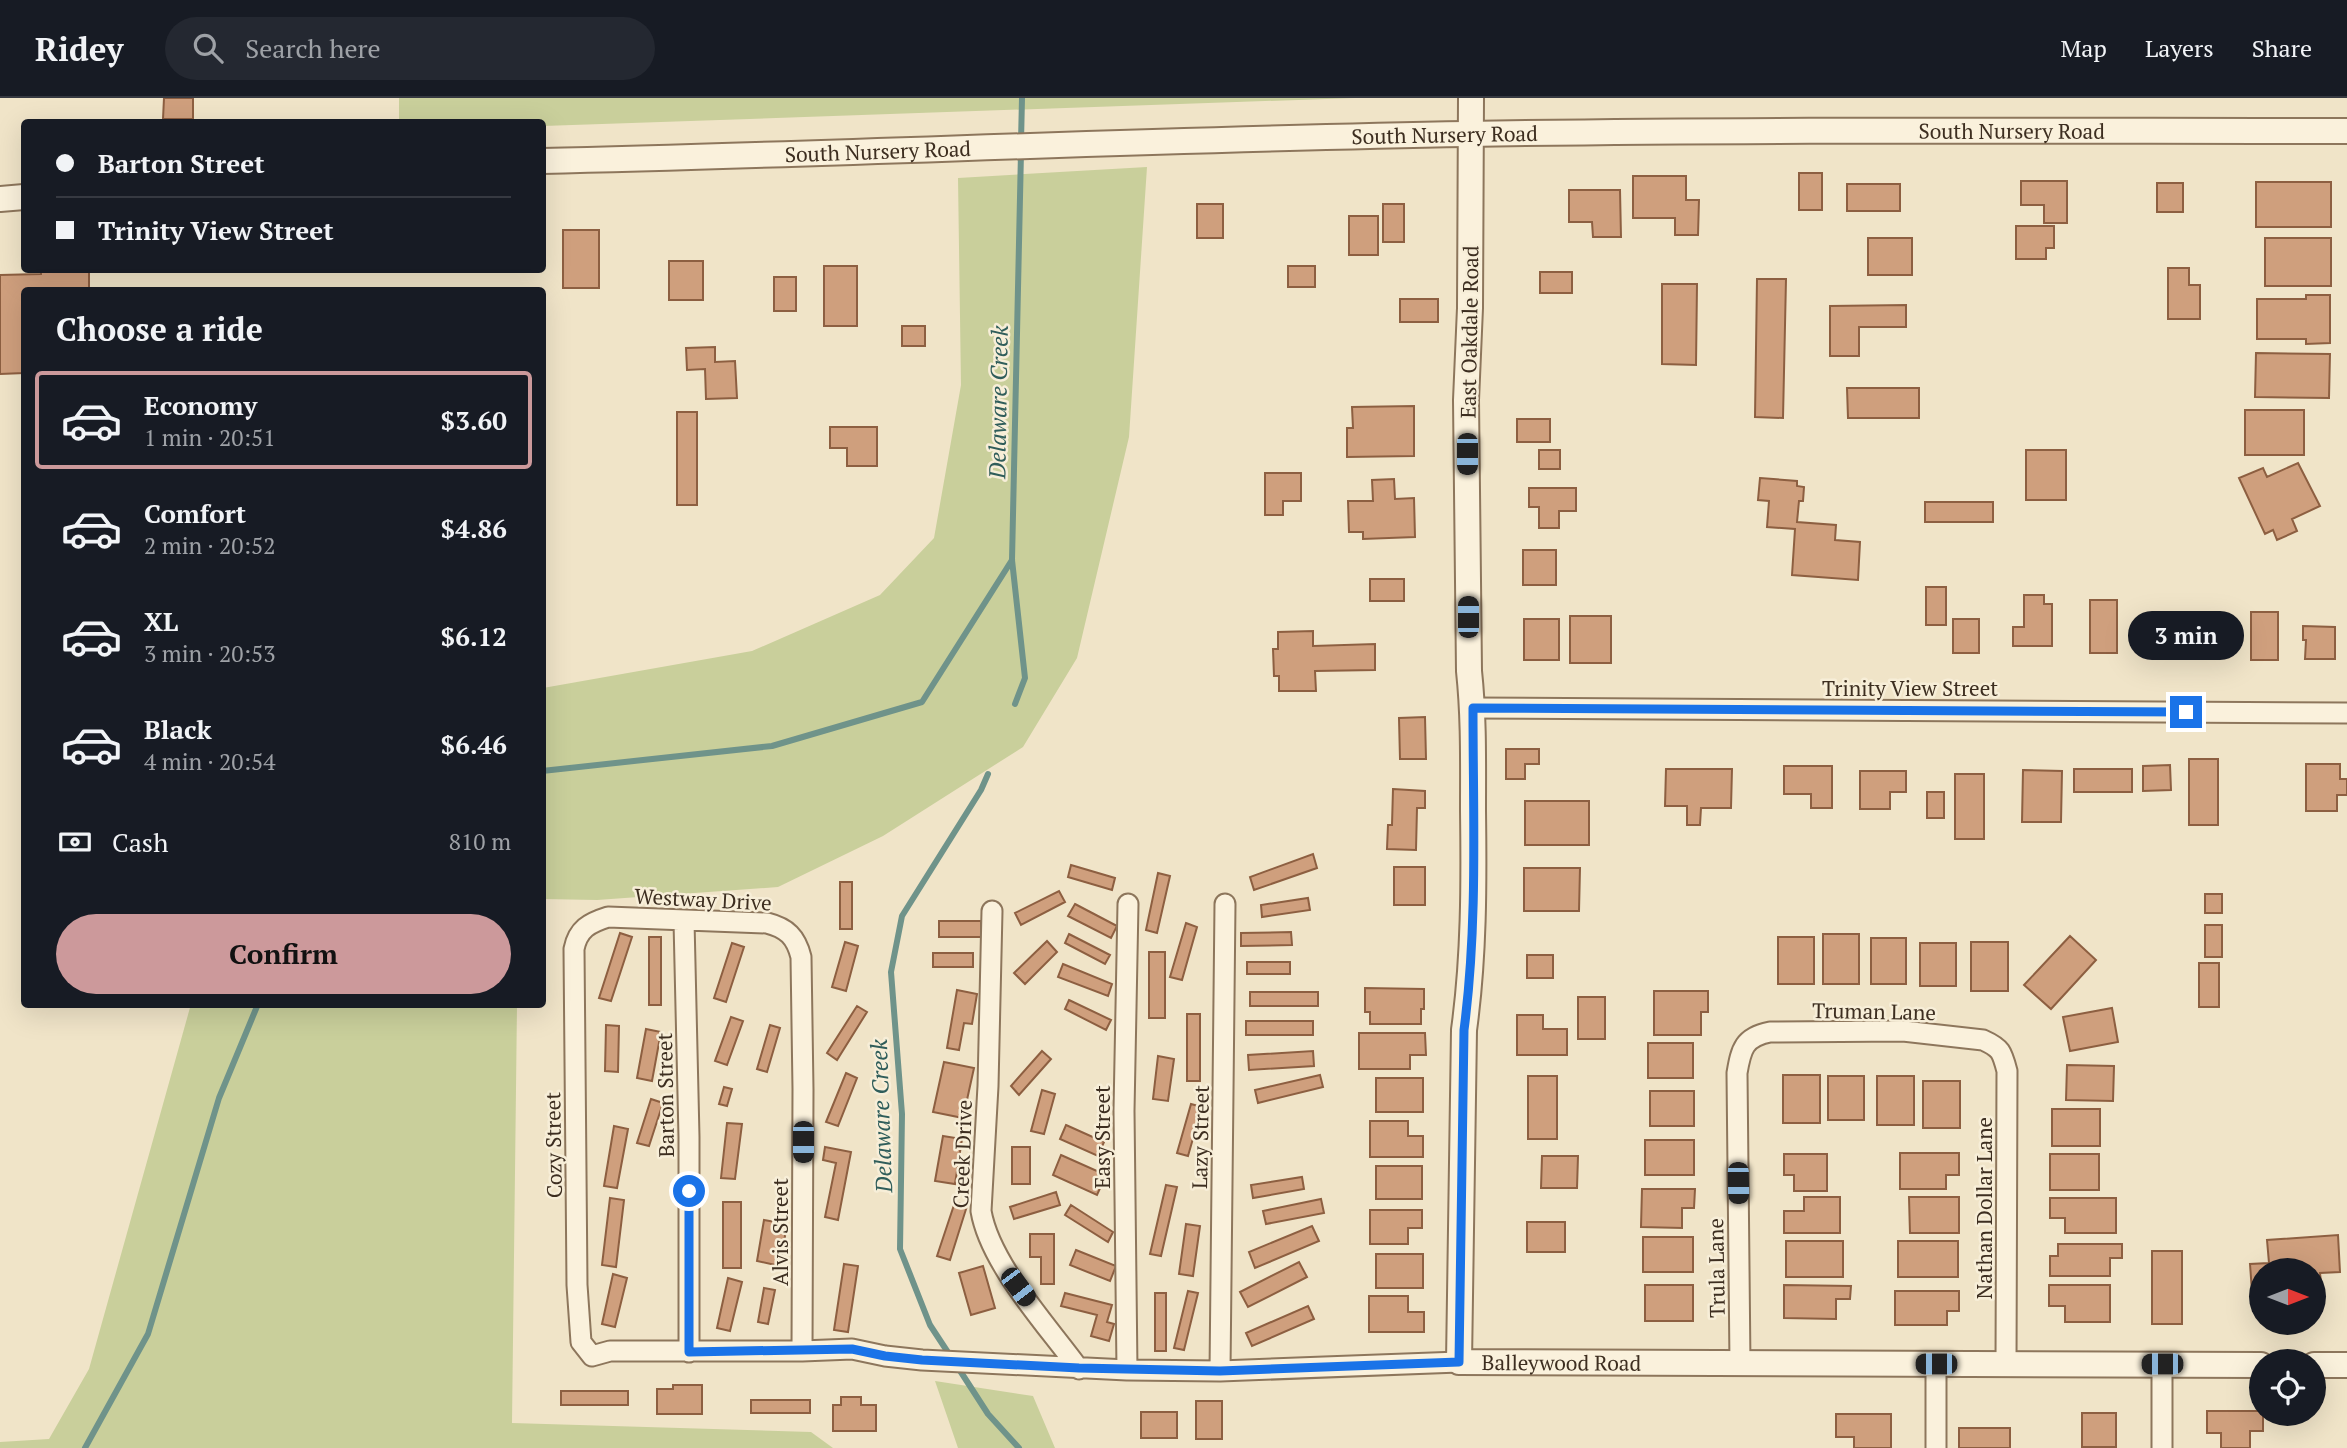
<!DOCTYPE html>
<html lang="en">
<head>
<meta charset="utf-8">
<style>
  body { margin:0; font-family:"PT Serif",serif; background:#242831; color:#f1f3f6; height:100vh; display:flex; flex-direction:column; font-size:26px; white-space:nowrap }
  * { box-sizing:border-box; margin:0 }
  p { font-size:23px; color:#9ea1a6 }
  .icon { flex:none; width:38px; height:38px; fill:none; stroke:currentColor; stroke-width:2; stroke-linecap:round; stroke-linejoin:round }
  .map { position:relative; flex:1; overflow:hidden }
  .drawer { position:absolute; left:21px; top:189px; width:525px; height:721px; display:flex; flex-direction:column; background:#171b24; border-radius:7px; box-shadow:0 7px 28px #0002 }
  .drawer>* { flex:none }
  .top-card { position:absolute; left:21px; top:21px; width:525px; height:154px; border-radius:7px; box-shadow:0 7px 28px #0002; display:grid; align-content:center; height:154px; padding:0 35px; background:#171b24 }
  .needle { width:46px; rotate:90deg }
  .controls { position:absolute; left:2249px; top:1160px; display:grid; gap:14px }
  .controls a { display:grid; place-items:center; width:77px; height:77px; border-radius:50%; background:#171b24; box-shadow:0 7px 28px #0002; font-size:35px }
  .end { position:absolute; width:32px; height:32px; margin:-16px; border:9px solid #1a73e8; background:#fff; box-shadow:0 0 0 4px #fff }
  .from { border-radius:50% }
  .bubble { position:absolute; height:49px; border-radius:24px; background:#171b24; box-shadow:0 7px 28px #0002; font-size:23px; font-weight:800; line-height:49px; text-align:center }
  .car { position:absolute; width:21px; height:42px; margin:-21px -10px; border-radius:9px; box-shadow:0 0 5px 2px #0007; background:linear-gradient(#222 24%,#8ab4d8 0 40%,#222 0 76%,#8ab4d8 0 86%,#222 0) }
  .top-card b { display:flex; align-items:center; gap:24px; height:66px; font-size:26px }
  .top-card b+b { border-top:2px solid #363941 }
  .top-card i { width:18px; height:18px; background:#f1f3f6 }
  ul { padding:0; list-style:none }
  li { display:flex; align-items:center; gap:21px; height:98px; margin:0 14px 10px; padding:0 21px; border:4px solid transparent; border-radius:7px }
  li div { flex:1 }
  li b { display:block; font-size:26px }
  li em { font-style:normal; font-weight:800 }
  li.current { border-color:#cc999b }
  li>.icon { width:63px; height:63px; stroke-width:1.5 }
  h2 { padding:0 35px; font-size:32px; line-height:84px }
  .pay { display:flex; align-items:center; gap:18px; height:77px; padding:0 35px; font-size:26px }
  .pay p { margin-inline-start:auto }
  .button { display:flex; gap:14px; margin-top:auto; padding:14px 35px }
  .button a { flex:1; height:80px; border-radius:42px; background:#cc999b; color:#111; font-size:28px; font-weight:800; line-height:80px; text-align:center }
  header { display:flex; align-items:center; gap:42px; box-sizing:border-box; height:98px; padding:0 35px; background:#171b24; border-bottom:2px solid #363941 }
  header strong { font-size:33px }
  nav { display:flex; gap:38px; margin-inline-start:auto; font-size:24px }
  .search { width:490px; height:63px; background:#242831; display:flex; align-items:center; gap:18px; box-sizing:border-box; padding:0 24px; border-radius:38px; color:#9ea1a6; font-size:26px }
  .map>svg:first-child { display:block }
</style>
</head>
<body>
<header>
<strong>Ridey</strong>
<div class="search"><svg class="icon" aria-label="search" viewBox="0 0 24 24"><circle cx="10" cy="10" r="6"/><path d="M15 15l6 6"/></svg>Search here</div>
<nav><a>Map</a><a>Layers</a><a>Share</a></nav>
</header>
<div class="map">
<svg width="2347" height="1350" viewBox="0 0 2347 1350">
  <rect width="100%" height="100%" fill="#f0e4c8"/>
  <path fill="#c9cf9b" d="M399 0H1355L543 28 542 24H399Z
    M1147 69 1129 339 1077 560 1023 649 883 738 778 789 597 802 543 801V590L752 553 880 497 934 440 961 287 958 80Z
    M191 906 517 907 512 1325 811 1334 833 1350H0V1344L49 1341 89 1271Z
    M935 1283 1033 1298 1055 1350H958Z"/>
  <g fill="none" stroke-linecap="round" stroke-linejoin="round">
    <path stroke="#6f938a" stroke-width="6" d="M1021 44 1022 0
      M1015 606 1025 580 1012 462 1021 54
      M542 673 772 648 922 604 1012 462
      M951 1259 930 1227 900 1151 902 1016 891 874 902 818 981 692 988 676
      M957 1268 988 1316 1019 1350
      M85 1350 148 1236 219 1000 258 906"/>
  </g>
  <path fill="#cf9f7d" stroke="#8d5f41" stroke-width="2" d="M164 0H193V21H163Z
    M1799 75H1822V112H1799Z
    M1633 78H1686V102H1699L1698 137H1675V120H1633Z
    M2021 83H2067V125H2044V107H2021Z
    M2256 84H2331V129H2256Z
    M2157 85H2183V114H2157Z
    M1847 86H1900V113H1847Z
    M1569 92H1620L1621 139H1593L1592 124H1569Z
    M1197 106H1223V140H1197Z
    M1383 106H1404V144H1383Z
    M1349 118H1378V157H1349Z
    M2016 128H2054V150H2046V161H2016Z
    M563 132H599V190H563Z
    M1868 140H1912V177H1868Z
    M2265 140H2331V188H2265Z
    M669 163H703V202H669Z
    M824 168H857V228H824Z
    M1288 168H1315V189H1288Z
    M2168 170H2189V187H2200V221H2168Z
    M41 172 89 174V192H24V275L0 276V177L41 176Z
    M1540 174H1572V195H1540Z
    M774 179H796V213H774Z
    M1757 181H1786L1783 320 1755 319Z
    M1662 186H1697L1696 267 1662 266Z
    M2306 197H2330V245L2306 246V241H2257V201H2306Z
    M1400 201H1438V224H1400Z
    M1906 207V229H1859V258H1830V208Z
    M902 228H925V248H902Z
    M715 249V264L735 263 737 300 706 301 705 271 687 272 686 250Z
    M2256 255 2330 256 2329 300 2255 299Z
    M1847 290H1919V320H1848Z
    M1414 308V358L1347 359V330H1353L1352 309Z
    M2245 312H2304V357H2245Z
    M677 314H697V407H677Z
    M1517 321H1550V344H1517Z
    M830 329H877V368H847V350H830Z
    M1539 352H1560V371H1539Z
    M2026 352H2066V402H2026Z
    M2298 365 2320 408 2292 421 2297 433 2277 442 2273 432 2265 436 2239 380 2263 370 2267 379Z
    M1265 375H1301V403H1283V417H1265Z
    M1760 380 1797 383V388L1804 389 1803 403H1799L1797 424 1836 427 1835 442 1860 444 1858 482 1792 477 1795 431 1767 429 1769 403 1758 402Z
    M1394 381 1395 401 1414 400 1415 439 1363 441V434H1349L1348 403H1373L1372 382Z
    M1529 390H1576V413H1559V430H1539V409H1529Z
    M1925 404H1993V424H1925Z
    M1523 452H1556V487H1523Z
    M1370 481H1404V503H1370Z
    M1926 489H1946V527H1926Z
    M2024 497H2044V506H2052V548H2013V529H2024Z
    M2090 502H2117V555H2090Z
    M2251 514H2278V562H2251Z
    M1570 518H1611V565H1570Z
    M1524 521H1559V562H1524Z
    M1953 521H1979V555H1953Z
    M2179 521H2207V560H2179Z
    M2303 528 2335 529V561H2305L2306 542H2303Z
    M1313 533V548L1375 546V572L1315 573 1316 593H1279V578H1274L1273 551H1278V534Z
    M1425 619 1426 661H1400L1399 620Z
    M1506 651H1539V666H1525V681H1506Z
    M2189 661H2218V727H2189Z
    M2306 666H2340V681H2347V697H2337V713H2306Z
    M2170 667 2171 692 2143 693V668Z
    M1784 668H1832V710H1811V696H1784Z
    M1666 671H1732L1731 710H1701L1700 727H1687V708H1665Z
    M2074 671H2132V694H2074Z
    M2023 672 2062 673 2061 724H2022Z
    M1860 673H1906V694H1890V711H1860Z
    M1955 676H1984V741H1955Z
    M1393 691 1425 693V710H1417L1416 752 1387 751 1388 727H1392Z
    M1927 694H1944V720H1927Z
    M1525 703H1589V747H1525Z
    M1313 756 1317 770 1254 792 1250 779Z
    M1071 767 1115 780 1112 792 1068 779Z
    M1394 769H1425V807H1394Z
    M1524 770H1580L1579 813H1524Z
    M1158 775 1170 778 1157 835 1146 832Z
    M840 784H852V831H840Z
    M1059 793 1065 804 1021 827 1015 815Z
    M2205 796H2222V815H2205Z
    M1308 800 1310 812 1262 819 1261 807Z
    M1075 806 1117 828 1111 840 1068 818Z
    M939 823H981V839H939Z
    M1186 825 1197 829 1182 882 1170 879Z
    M2205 827H2222V859H2205Z
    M1291 834 1292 847 1241 848V835Z
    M620 835 632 839 611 903 599 900Z
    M1069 836 1110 857 1105 866 1065 845Z
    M1823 836H1859V886H1823Z
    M2070 838 2096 862 2051 911 2024 887Z
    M649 839H661V907H649Z
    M1778 839H1814V886H1778Z
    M1871 840H1906V886H1871Z
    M1047 843 1057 854 1025 886 1014 875Z
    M845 844 858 848 846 893 832 889Z
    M1971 844H2008V893H1971Z
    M732 845 744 849 726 904 714 900Z
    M1920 845H1956V888H1920Z
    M1149 854H1165V920H1149Z
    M933 855H973V869H933Z
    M1527 857H1553V880H1527Z
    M1247 864H1290V876H1247Z
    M2199 865H2219V909H2199Z
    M1063 866 1112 886 1108 898 1058 879Z
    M1365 890 1424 891V911H1421V926H1370V914H1365Z
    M957 892 977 896 972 926 964 925 959 952 947 950Z
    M1654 893H1708V914H1701V937H1654Z
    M1250 894H1318V908H1250Z
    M1578 899H1605V941H1578Z
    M1069 902 1111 922 1106 932 1065 911Z
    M857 908 867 914 837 962 827 955Z
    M2112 910 2118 944 2070 953 2063 919Z
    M1187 916H1200V983H1187Z
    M1517 917H1543V931H1567V957H1517Z
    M731 919 743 923 727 967 715 963Z
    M1246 923H1313V937H1246Z
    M606 927 619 928 618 974 605 973Z
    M770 927 780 930 767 974 757 971Z
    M646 931 661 934 652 983 637 980Z
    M1359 935H1425L1426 957H1410V971H1359Z
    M1648 945H1693V980H1648Z
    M1042 953 1051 961 1019 997 1011 988Z
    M1313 953 1314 968 1249 972 1248 957Z
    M1158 958 1174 961 1168 1003 1153 1001Z
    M944 964 974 970 963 1020 933 1014Z
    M2067 967 2114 968 2113 1003 2066 1002Z
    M846 975 857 980 838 1028 826 1024Z
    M1320 977 1323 989 1258 1005 1255 992Z
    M1783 977H1820V1025H1783Z
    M1528 978H1557V1041H1528Z
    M1828 978H1864V1022H1828Z
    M1877 978H1914V1027H1877Z
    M1376 980H1423V1014H1376Z
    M1923 983H1960V1030H1923Z
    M724 989 732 991 727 1008 719 1006Z
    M1042 992 1055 996 1044 1036 1031 1033Z
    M1650 993H1694V1028H1650Z
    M651 1001 663 1005 649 1048 637 1045Z
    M1191 1006 1202 1009 1188 1058 1177 1055Z
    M2052 1011H2100V1048H2052Z
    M1370 1023H1408V1038H1423V1059H1370Z
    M727 1025 742 1026 735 1081 721 1080Z
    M1066 1027 1104 1044 1098 1058 1060 1041Z
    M614 1028 628 1031 617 1090 604 1088Z
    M943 1038 962 1041 955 1086 935 1083Z
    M1645 1042H1694V1077H1645Z
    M825 1049 851 1054 838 1122 825 1119 836 1065 823 1062Z
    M1012 1049H1030V1086H1012Z
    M1900 1055H1959V1077H1946V1091H1900Z
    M1784 1056H1827V1093H1794V1077H1784Z
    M2050 1056H2099V1092H2050Z
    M1061 1057 1106 1077 1097 1097 1053 1077Z
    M1542 1058H1578L1577 1090H1541Z
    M1376 1068H1422V1101H1376Z
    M1302 1079 1304 1091 1253 1100 1251 1087Z
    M1166 1087 1177 1089 1161 1158 1150 1156Z
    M1642 1091H1695L1694 1110H1682V1130L1641 1129Z
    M1056 1094 1060 1107 1014 1121 1010 1109Z
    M1804 1099H1840V1135H1784V1113H1804Z
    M1909 1099H1959V1135H1910Z
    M610 1100 624 1102 616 1169 602 1167Z
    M2050 1100H2116V1135H2065V1120H2050Z
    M1321 1101 1324 1115 1266 1126 1263 1113Z
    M723 1104H741V1170H723Z
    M955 1104 967 1108 950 1162 937 1158Z
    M1071 1107 1113 1134 1108 1144 1065 1117Z
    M1370 1112H1422V1130H1408V1146H1370Z
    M764 1122 787 1126 780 1168 757 1163Z
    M1527 1124H1565V1154H1527Z
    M1186 1126 1200 1128 1193 1178 1179 1176Z
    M1312 1128 1319 1143 1255 1170 1249 1154Z
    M1030 1136H1054V1186H1041V1159H1030Z
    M2338 1137 2340 1174 2320 1175 2322 1193 2314 1194V1172H2261V1193L2252 1194 2250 1166 2269 1165 2267 1142Z
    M1643 1139H1693V1174H1643Z
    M1786 1143H1843V1179H1786Z
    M1898 1143H1958V1179H1898Z
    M2058 1146H2122V1160H2110V1178H2050V1158H2058Z
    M1076 1152 1116 1168 1110 1183 1070 1167Z
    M2152 1153H2182V1226H2152Z
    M1376 1156H1423V1190H1376Z
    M1299 1164 1307 1179 1248 1209 1240 1194Z
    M844 1166 858 1168 848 1234 834 1232Z
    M983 1168 995 1210 971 1217 959 1175Z
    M613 1176 627 1180 615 1229 602 1226Z
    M728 1180 742 1184 730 1233 717 1230Z
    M1645 1187H1693V1223H1645Z
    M1784 1187 1851 1188 1850 1201H1836V1221L1784 1220Z
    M2049 1187H2110V1224H2065V1208H2049Z
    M764 1190 775 1192 768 1226 758 1224Z
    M1188 1193 1198 1195 1184 1252 1174 1250Z
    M1895 1193H1959V1213H1947V1227H1895Z
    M1065 1195 1112 1207 1107 1224 1114 1226 1109 1243 1091 1238 1097 1217 1061 1208Z
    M1155 1195H1166V1253H1155Z
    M1369 1198H1408V1214H1424V1234H1369Z
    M1308 1208 1314 1221 1252 1248 1246 1235Z
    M673 1287H702V1316H657V1291H673Z
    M561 1293H628V1307H561Z
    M841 1299H861V1307H876V1333H833V1307H841Z
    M751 1302H810V1315H751Z
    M1196 1303H1222V1341H1196Z
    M2207 1313H2261V1316H2263V1333H2250V1350H2221V1335H2207Z
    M1141 1314H1177V1340H1141Z
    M2082 1315H2116V1349H2082Z
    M1836 1316H1891V1350H1854V1339H1836Z
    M1959 1330H2010V1350H1959Z"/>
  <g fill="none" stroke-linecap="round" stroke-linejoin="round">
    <g stroke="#8d765c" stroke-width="23">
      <path id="minor" d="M1473 610 2347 615
        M992 813 988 988 981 1113C990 1166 1047 1227 1079 1271
        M684 823 689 1039V1254
        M802 1253 803 991 801 859C796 839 787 830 767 825L608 819C589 825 578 831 574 851L577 1187 581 1244 592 1258 610 1253H802L852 1251 885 1258 922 1262 1127 1272 1220 1273 1459 1264
        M1740 1266 1737 975C1741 951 1744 939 1770 934L1903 933 1983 942C2001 950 2002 954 2007 973L2006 1266
        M1127 1272 1124 1013 1128 806
        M1220 1273 1225 806
        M1936 1350V1266
        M2162 1350V1266"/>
    </g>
    <g stroke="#8d765c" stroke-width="28">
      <g id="tertiary">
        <path id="s1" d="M1471 0 1470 210 1466 302 1469 573C1474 620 1473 666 1473 713 1474 786 1474 859 1464 932L1459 1264 2261 1267"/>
        <path id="s2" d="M542 63C851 56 1159 41 1467 36 1760 31 2054 33 2347 33"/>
        <path d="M0 101 24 99"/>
        <path d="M2314 1267H2347"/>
      </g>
    </g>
    <use href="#minor" stroke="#faf1dc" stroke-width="19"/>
    <use href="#tertiary" stroke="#faf1dc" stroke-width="24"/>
  </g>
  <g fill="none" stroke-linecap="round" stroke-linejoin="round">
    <path stroke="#1a73e8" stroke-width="9" d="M689 1093V1254L852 1251 885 1258 922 1262 1079 1270 1220 1273 1459 1264 1464 932C1478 825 1473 717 1473 610L2186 614"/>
  </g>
  <g text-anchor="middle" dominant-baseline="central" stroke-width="5" stroke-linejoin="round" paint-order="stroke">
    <g font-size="21" fill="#3d2e20" stroke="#f7eed8">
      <text stroke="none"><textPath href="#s2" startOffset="1470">South Nursery Road</textPath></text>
      <text stroke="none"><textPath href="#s2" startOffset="903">South Nursery Road</textPath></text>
      <text stroke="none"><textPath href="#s2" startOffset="336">South Nursery Road</textPath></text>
      <text transform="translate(1469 234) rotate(-89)">East Oakdale Road</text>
      <text x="1910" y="590">Trinity View Street</text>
      <text transform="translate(703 801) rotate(3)">Westway Drive</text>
      <text transform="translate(1874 913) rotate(1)">Truman Lane</text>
      <text transform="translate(665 997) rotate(-91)">Barton Street</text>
      <text transform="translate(1102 1039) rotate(-90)">Easy Street</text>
      <text transform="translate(1200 1039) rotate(-89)">Lazy Street</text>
      <text transform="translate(553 1047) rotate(-91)">Cozy Street</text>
      <text transform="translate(962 1056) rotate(-88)">Creek Drive</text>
      <text transform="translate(1984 1110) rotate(-90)">Nathan Dollar Lane</text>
      <text transform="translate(780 1134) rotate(-90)">Alvis Street</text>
      <text transform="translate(1716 1170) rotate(-91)">Trula Lane</text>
      <text stroke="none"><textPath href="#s1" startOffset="1367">Balleywood Road</textPath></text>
    </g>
    <g font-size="23" font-style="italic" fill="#2f5d5a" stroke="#f7eed8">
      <text transform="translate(998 304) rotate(-89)">Delaware Creek</text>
      <text transform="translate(881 1018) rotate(-92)">Delaware Creek</text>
    </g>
  </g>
</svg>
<div class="controls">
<a><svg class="needle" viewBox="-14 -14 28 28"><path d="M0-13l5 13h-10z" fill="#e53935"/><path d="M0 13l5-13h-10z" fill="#9ea1a6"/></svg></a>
<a><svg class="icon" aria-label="locate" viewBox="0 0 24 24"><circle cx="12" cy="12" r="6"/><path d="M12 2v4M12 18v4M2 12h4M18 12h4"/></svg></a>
</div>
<i class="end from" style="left:689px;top:1093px"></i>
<i class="end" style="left:2186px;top:614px"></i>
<div class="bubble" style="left:2128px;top:513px;width:116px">3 min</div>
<i class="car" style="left:1467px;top:356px;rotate:180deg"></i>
<i class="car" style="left:1468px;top:519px;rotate:0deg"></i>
<i class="car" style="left:803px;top:1044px;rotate:180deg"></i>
<i class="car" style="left:1738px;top:1085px;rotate:179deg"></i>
<i class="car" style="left:1018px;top:1189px;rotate:143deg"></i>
<i class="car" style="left:1936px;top:1266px;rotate:270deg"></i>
<i class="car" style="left:2162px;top:1266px;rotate:270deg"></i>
<div class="top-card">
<b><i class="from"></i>Barton Street</b>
<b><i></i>Trinity View Street</b>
</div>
<section class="drawer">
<h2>Choose a ride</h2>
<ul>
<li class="current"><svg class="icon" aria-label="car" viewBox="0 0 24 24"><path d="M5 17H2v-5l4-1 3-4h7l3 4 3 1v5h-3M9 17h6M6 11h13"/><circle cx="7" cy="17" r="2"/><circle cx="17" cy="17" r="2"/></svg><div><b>Economy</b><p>1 min · 20:51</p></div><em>$3.60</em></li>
<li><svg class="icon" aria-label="car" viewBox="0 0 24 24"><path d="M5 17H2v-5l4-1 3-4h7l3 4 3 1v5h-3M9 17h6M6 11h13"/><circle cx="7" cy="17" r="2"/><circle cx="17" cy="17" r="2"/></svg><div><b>Comfort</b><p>2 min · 20:52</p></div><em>$4.86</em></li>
<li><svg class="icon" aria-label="car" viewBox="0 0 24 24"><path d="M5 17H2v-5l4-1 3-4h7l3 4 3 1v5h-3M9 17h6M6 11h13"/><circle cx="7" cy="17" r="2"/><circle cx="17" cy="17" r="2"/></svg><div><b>XL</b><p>3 min · 20:53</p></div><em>$6.12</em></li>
<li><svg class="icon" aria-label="car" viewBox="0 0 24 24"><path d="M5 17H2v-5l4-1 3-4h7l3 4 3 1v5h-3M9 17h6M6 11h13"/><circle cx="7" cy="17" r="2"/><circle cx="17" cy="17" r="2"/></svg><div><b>Black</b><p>4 min · 20:54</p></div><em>$6.46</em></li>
</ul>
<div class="pay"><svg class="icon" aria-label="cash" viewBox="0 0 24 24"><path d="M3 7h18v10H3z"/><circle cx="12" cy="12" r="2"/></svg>Cash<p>810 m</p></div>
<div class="button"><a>Confirm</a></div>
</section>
</div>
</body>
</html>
